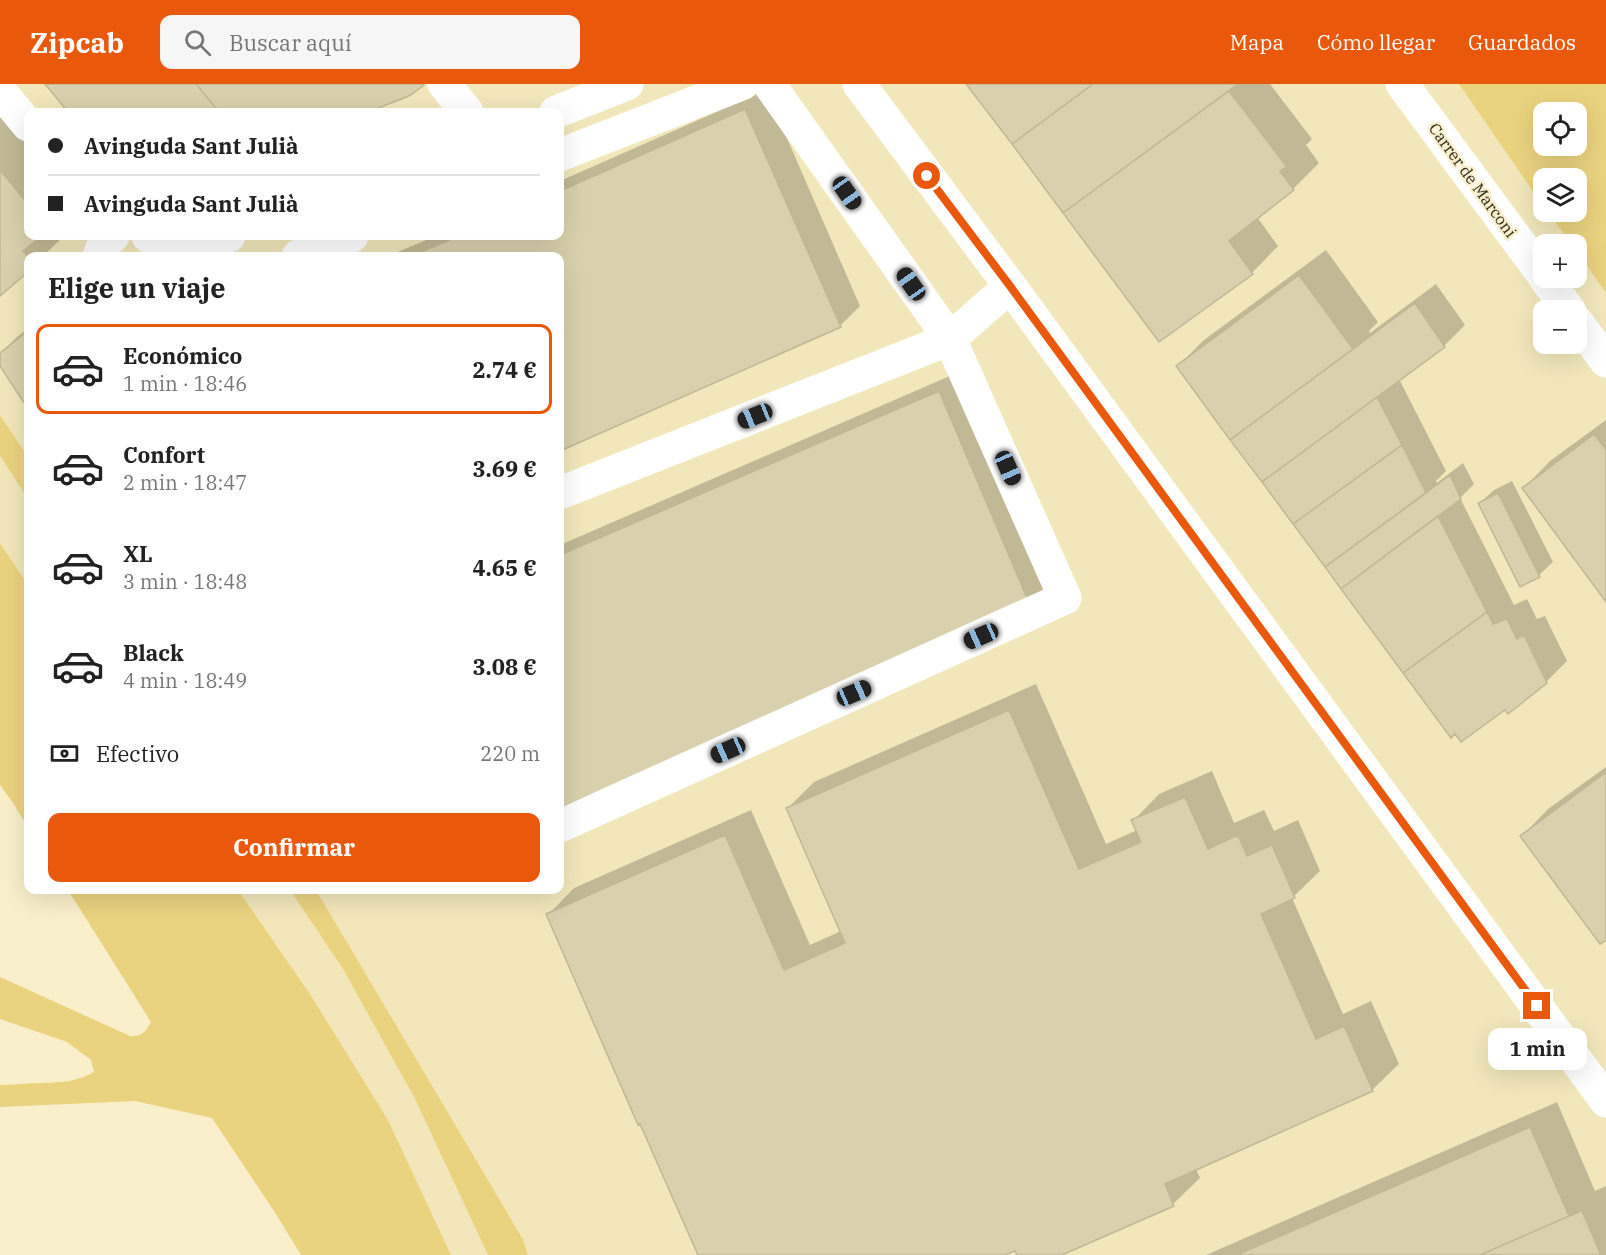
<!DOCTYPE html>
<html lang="es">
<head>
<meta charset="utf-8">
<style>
  body { margin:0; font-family:"IBM Plex Serif",serif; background:#f6f6f6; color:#222; height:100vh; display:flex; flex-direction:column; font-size:22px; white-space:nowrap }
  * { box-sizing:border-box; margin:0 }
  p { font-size:20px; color:#767676 }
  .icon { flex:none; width:33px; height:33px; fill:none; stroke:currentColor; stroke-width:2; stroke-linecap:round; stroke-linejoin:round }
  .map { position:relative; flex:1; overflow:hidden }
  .sheet { position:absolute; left:24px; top:168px; width:540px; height:642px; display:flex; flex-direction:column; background:#fff; border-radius:12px; box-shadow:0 6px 24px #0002 }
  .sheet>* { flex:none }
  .hud { position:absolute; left:24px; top:24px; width:540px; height:132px; border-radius:12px; box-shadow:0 6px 24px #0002; display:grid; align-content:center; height:132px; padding:0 24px; background:#fff }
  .tools { position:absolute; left:1533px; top:18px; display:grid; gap:12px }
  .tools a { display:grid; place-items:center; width:54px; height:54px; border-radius:12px; background:#fff; box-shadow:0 6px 24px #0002; font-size:30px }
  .end { position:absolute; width:27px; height:27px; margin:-14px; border:8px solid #ea580c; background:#fff; box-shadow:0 0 0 3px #fff }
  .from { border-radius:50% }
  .bubble { position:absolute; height:42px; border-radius:12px; background:#fff; box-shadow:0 6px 24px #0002; font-size:20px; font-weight:800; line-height:42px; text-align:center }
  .car { position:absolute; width:18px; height:36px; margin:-18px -9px; border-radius:8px; box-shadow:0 0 4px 2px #0007; background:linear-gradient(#222 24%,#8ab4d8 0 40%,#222 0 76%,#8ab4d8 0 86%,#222 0) }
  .hud b { display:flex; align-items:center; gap:21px; height:57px; font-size:22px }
  .hud b+b { border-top:2px solid #e0e0e0 }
  .hud i { width:15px; height:15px; background:#222 }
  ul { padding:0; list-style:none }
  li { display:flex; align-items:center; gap:18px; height:90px; margin:0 12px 9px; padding:0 12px; border:3px solid transparent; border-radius:12px }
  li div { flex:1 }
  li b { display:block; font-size:22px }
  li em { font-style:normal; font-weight:800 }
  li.selected { border-color:#ea580c }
  li>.icon { width:54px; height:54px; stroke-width:1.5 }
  h2 { padding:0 24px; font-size:27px; line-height:72px }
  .pay { display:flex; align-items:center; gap:15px; height:66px; padding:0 24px; font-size:22px }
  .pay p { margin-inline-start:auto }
  .cta { display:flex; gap:12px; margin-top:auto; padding:12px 24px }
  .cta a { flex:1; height:69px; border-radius:12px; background:#ea580c; color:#fff; font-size:24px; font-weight:800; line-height:69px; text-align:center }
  header { display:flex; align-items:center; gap:36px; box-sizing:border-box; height:84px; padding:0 30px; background:#ea580c; color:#fff }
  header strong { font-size:28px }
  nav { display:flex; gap:33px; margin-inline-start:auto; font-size:21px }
  .search { width:420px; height:54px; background:#f6f6f6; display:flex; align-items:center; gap:15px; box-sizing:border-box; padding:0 21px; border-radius:12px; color:#767676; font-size:22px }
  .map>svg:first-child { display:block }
</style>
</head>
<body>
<header>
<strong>Zipcab</strong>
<div class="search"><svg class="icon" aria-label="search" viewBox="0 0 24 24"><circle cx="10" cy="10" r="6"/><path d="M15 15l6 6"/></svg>Buscar aquí</div>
<nav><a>Mapa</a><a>Cómo llegar</a><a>Guardados</a></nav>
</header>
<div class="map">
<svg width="1606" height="1171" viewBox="0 0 1606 1171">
  <rect width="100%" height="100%" fill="#f9efcb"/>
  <path fill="#f2e7bb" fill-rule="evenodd" d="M0 0H1459L1543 122 1544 128H1548L1571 160H1544V194H1576L1577 168 1606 209V1171H528L523 1154 316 806H560V172H28V373L0 331ZM28 28H560V152H28ZM1544 226H1576V260H1544Z
    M0 373 28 415V501L0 459Z
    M238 806H290L343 885 415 1015 488 1171H451L388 1036 310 910Z"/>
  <path fill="#ead37f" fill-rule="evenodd" d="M1459 0H1606V209L1577 168 1576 160H1571L1548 128H1576V94H1544L1543 122ZM1544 28H1576V62H1544Z
    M0 331 28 373V415L0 372Z
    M0 459 28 501V743L11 716 0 701Z
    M68 806H238L310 910 388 1036 451 1171H301L276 1130 212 1034 135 1017 0 1023V1001C14 1001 29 999 43 999 63 998 76 998 94 988L91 976 67 958 0 935V893L130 952C141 953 146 948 151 938Z
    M290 806H316L523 1155 528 1171H488L415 1015 343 885Z"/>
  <path fill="#0003" d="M46 0H422L408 11 364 28H70Z
    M968 0H1270L1312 55 1306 61 1319 79 1293 105 1257 133 1278 162 1252 189 1159 256Z
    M766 6 860 222 840 242 560 366V172H388L436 152H560V97Z
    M0 28 28 62V152H58L61 155 43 172H28V186L0 210Z
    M1326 166 1378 238 1369 247 1370 249 1436 200 1465 241 1444 262 1399 295 1446 387 1436 397 1437 399 1463 379 1474 400 1460 414 1514 521 1527 515 1537 535 1545 532 1567 577 1546 598 1508 628 1178 282 1204 256Z
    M28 244V322L0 279V270L17 253Z
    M959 288 1050 499 1029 519 560 722V461Z
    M1606 336V515L1524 404 1550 377Z
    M1512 397 1553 478 1539 491 1521 501 1480 419 1494 406Z
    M1036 600 1106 760 1137 746 1133 737 1159 710 1212 687 1234 739 1264 726 1274 747 1298 736 1320 787 1292 814 1343 930 1371 917 1399 980 1372 1006 1196 1085 1200 1094 1173 1120 1059 1171H1019L1016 1165 1001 1171H699L548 831 574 804 751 726 810 861 841 847 787 725 814 698Z
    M1606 683V854L1522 752 1548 725Z
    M1557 1018 1595 1107 1606 1102V1171H1206Z"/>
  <path fill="#d9d0ad" stroke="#c0b795" stroke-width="1.5" d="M45 0H196L219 28H68Z
    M196 0H424V1L409 12 368 28H219Z
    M966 0H1093L1012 60Z
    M1093 0H1238L1063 129 1012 60Z
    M1229 7 1287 83 1280 87 1294 106 1229 157 1253 190 1159 258 1063 129Z
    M745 25 841 243 560 367V172H411L459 152H560V107Z
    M0 86 28 120V152H42L23 167 28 173V188L0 212Z
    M1299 191 1353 265 1230 356 1176 282Z
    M1415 219 1445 263 1262 398 1230 356Z
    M25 249 28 253V325L0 282V269Z
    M939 307 1030 521 560 724V471Z
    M1377 313 1402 361 1293 440 1262 398Z
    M1594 350 1606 366V518L1522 404Z
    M1402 361 1426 409 1325 483 1293 440Z
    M1450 391 1461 415 1341 505 1325 483Z
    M1498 409 1540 493 1520 503 1478 419Z
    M1438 432 1487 528 1403 589 1341 505Z
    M1487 528 1493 540 1507 535 1517 555 1524 551 1547 599 1508 630 1505 626 1461 658 1455 650 1451 654 1403 589Z
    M1009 626 1079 785 1141 758 1131 736 1185 713 1208 765 1238 751 1247 772 1272 761 1295 814 1261 830 1316 955 1344 942 1373 1007 1165 1100 1174 1122 1062 1171H1017L1015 1167 1005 1171H698L640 1040 638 1041 546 830 725 751 784 886 845 859 786 724Z
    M1606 688V856L1600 860 1520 752Z
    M1530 1043 1569 1132 1480 1171H1237Z
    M1582 1127 1601 1171H1480L1569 1132Z"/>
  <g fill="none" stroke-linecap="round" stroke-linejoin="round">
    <path stroke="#fff" stroke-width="33" d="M444 0 467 28
      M859 0 1010 202 1606 1017
      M1402 0 1544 192
      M0 7 28 41
      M556 28 627 0
      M560 71 742 0
      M148 152C156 157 160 163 162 172
      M99 172C101 164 106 157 113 152
      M172 172 229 152
      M298 172 352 152
      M1545 194 1569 226
      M1576 237 1606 277
      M560 409 950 255 1010 202
      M560 742 1065 514 950 255 769 0"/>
  </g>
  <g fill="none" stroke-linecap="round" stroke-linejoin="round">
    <path stroke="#ea580c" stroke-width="8" d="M927 92 1010 202 1537 922"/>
  </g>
  <g text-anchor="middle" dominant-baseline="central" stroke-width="5" stroke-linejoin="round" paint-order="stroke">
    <g font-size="16" fill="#302c1f" stroke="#f9efcb">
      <text transform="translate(1473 96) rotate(54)">Carrer de Marconi</text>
    </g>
  </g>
</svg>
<div class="tools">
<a><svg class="icon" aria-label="locate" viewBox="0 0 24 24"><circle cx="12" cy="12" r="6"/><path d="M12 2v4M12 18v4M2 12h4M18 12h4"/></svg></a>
<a><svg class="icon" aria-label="layers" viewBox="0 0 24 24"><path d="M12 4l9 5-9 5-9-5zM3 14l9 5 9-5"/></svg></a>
<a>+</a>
<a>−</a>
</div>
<i class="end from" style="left:927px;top:92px"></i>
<i class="end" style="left:1537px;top:922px"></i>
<div class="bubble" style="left:1488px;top:944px;width:99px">1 min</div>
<i class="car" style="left:847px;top:109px;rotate:145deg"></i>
<i class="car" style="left:911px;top:200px;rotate:325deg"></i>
<i class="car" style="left:755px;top:332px;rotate:248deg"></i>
<i class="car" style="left:1008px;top:384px;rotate:156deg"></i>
<i class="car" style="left:981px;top:552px;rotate:246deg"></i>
<i class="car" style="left:854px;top:609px;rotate:66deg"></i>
<i class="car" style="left:728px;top:666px;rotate:246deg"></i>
<div class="hud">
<b><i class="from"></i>Avinguda Sant Julià</b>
<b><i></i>Avinguda Sant Julià</b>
</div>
<section class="sheet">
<h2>Elige un viaje</h2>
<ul>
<li class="selected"><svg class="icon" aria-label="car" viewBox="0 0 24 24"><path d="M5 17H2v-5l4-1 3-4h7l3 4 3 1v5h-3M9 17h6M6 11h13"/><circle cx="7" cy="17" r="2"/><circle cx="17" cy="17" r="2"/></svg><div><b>Económico</b><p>1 min · 18:46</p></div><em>2.74 €</em></li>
<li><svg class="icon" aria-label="car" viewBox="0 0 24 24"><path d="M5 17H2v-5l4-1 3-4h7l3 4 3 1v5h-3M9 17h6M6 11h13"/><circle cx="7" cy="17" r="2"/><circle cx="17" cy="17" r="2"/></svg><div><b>Confort</b><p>2 min · 18:47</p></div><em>3.69 €</em></li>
<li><svg class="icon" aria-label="car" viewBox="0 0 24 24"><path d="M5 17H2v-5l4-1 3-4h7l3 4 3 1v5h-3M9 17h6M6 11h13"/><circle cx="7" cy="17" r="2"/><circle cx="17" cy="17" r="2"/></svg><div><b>XL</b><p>3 min · 18:48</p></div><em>4.65 €</em></li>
<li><svg class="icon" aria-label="car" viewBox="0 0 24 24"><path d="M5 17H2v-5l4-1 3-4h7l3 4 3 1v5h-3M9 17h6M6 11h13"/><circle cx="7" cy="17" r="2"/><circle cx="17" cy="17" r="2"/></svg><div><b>Black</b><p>4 min · 18:49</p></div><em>3.08 €</em></li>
</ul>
<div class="pay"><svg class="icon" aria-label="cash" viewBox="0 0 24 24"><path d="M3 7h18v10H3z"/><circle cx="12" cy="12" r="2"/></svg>Efectivo<p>220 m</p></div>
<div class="cta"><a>Confirmar</a></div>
</section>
</div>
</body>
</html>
